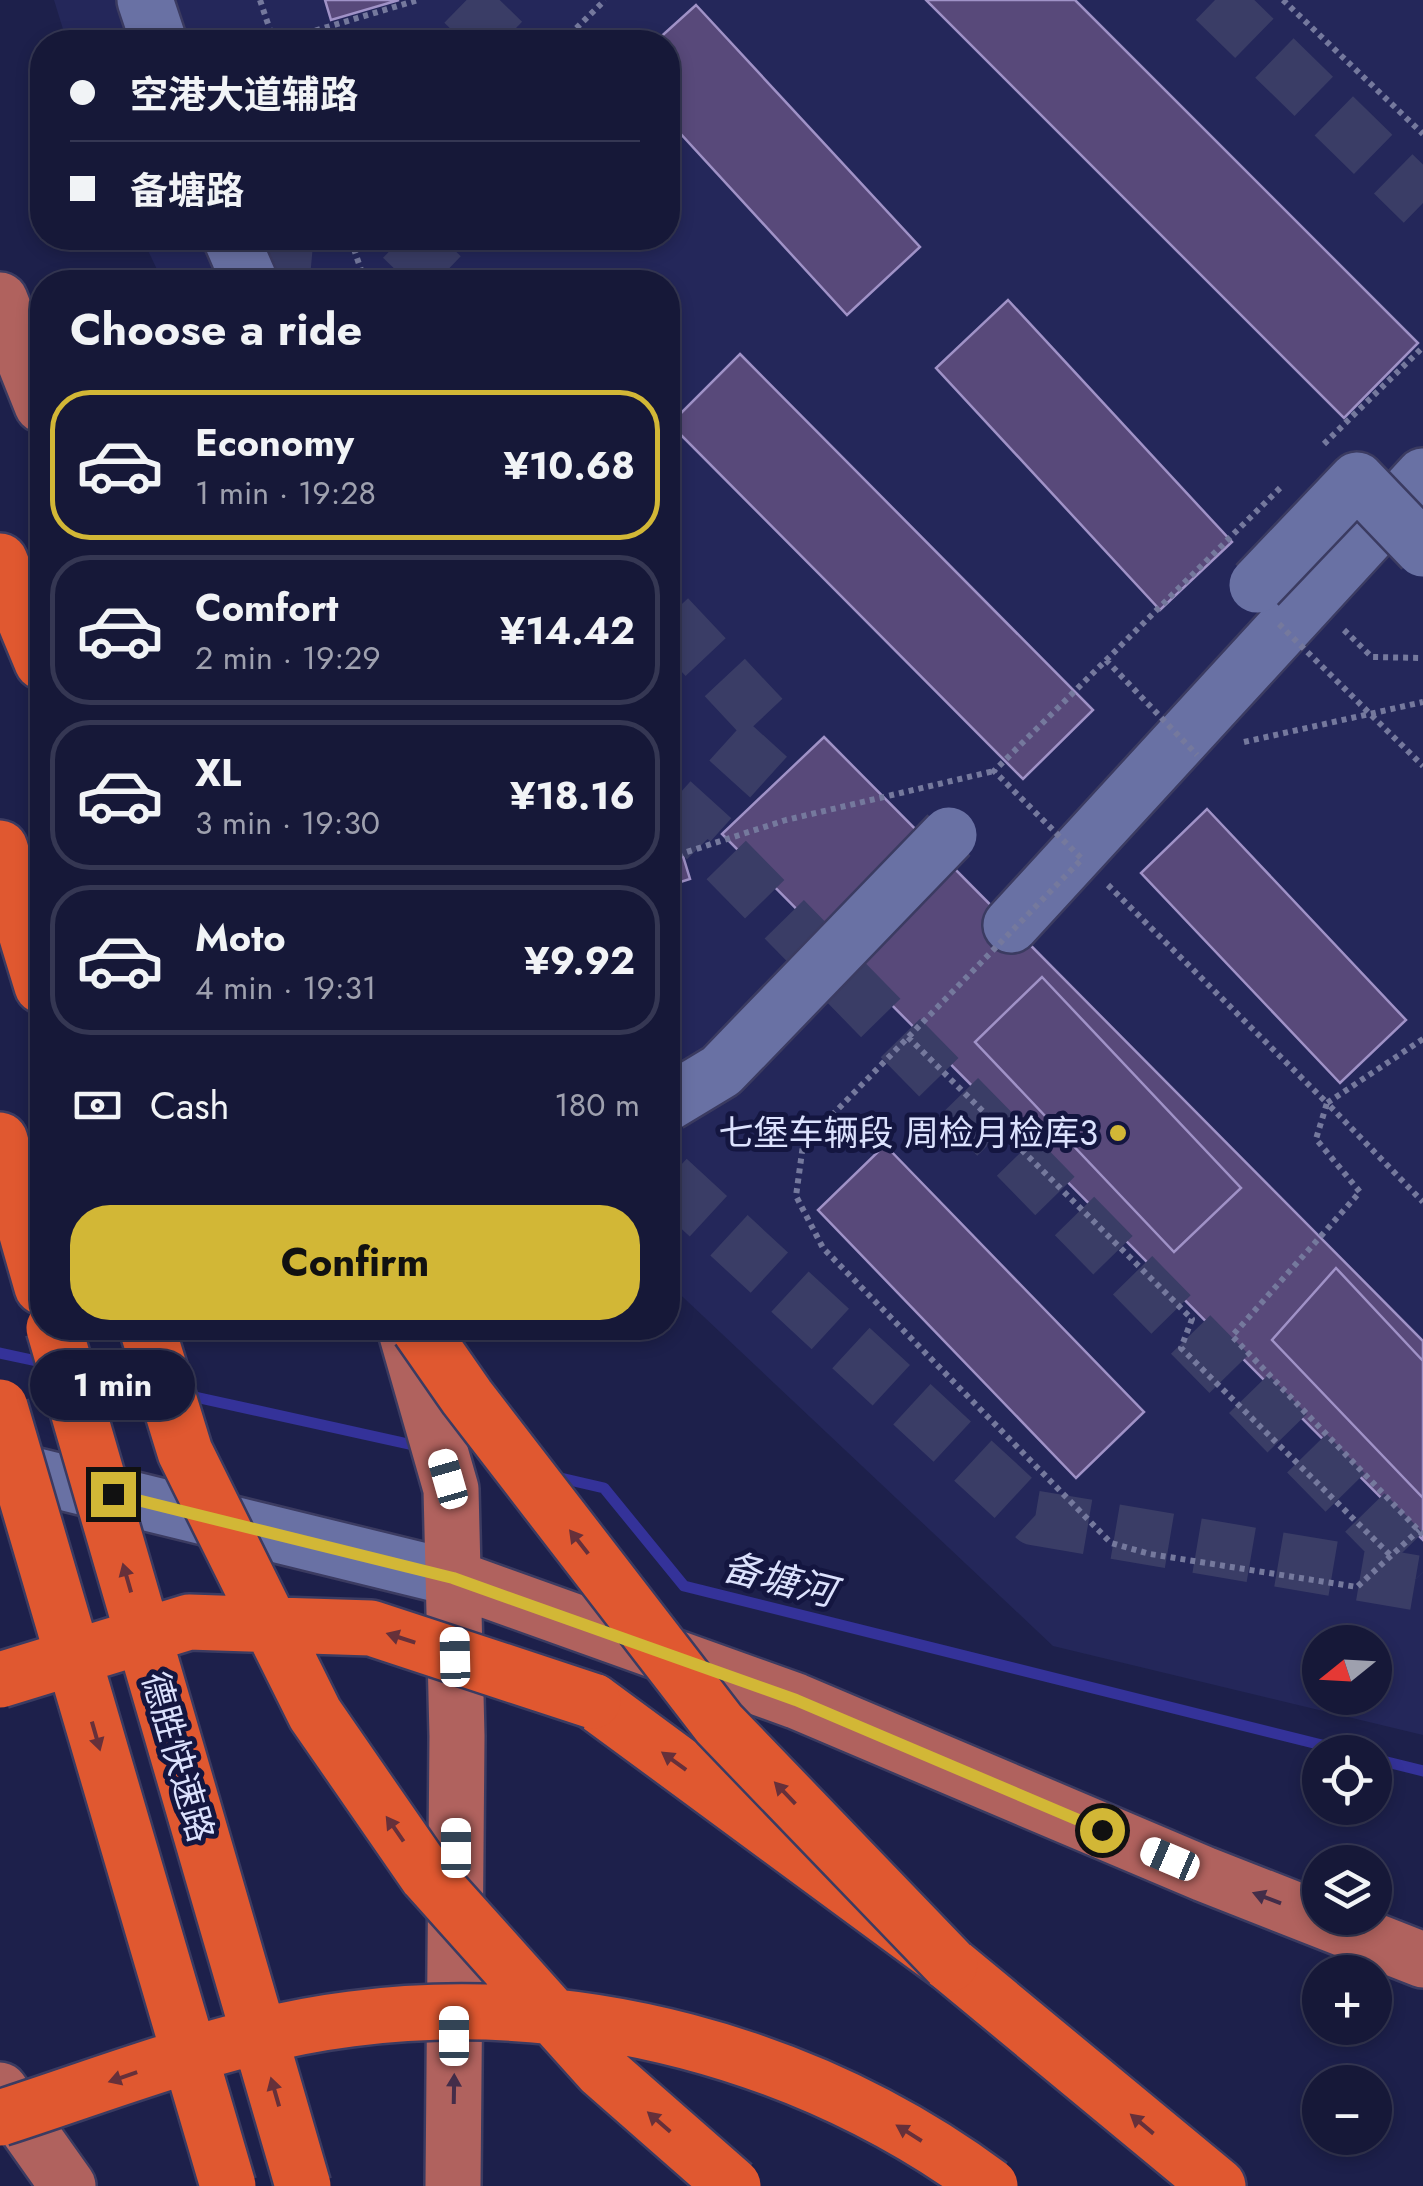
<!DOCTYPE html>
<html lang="en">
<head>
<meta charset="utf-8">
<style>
  body { margin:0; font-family:Jost,"Noto Sans SC",sans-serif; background:#232543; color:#f1f3f6; height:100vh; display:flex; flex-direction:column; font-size:38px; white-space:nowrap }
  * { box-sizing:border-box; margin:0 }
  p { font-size:32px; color:#9ea0ae }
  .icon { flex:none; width:55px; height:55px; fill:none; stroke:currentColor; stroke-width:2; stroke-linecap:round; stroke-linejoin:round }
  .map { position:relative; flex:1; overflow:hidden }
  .drawer { position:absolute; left:30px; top:270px; width:650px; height:1070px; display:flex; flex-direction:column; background:#161838; border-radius:40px; box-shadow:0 5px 15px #0003,0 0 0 2px #353753 }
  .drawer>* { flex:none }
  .hud { position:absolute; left:30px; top:30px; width:650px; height:220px; border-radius:40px; box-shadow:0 5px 15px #0003,0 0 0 2px #353753; display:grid; align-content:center; height:220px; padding:0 40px; background:#161838 }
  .needle { width:65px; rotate:252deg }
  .tools { position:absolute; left:1302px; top:1625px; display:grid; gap:20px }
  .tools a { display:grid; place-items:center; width:90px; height:90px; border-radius:50%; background:#161838; box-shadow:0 5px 15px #0003,0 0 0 2px #353753; font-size:50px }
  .end { position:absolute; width:45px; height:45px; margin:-22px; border:12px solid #d2b736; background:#111; box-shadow:0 0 0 5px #111 }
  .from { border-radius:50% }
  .bubble { position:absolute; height:70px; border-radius:35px; background:#161838; box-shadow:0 5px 15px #0003,0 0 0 2px #353753; font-size:32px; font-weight:700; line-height:70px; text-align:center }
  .car { position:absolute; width:30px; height:60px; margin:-30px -15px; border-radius:12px; box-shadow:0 0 8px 2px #0007; background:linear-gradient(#fff 24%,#345 0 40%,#fff 0 76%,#345 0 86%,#fff 0) }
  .hud b { display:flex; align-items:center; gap:35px; height:95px; font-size:38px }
  .hud b+b { border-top:2px solid #353753 }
  .hud i { width:25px; height:25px; background:#f1f3f6 }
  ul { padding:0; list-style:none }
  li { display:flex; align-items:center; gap:30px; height:150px; margin:0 20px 15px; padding:0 20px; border:5px solid #353753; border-radius:40px }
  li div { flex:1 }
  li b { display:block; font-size:38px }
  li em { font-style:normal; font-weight:700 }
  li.current { border-color:#d2b736 }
  li>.icon { width:90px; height:90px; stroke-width:1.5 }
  h2 { padding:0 40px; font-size:45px; line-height:120px }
  .pay { display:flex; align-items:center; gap:25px; height:110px; padding:0 40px; font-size:38px }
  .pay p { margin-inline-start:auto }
  .action { display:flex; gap:20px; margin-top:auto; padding:20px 40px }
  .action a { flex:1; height:115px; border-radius:40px; background:#d2b736; color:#111; font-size:40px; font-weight:700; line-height:115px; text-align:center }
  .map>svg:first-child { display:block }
</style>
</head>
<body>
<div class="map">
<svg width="1423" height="2186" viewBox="0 0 1423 2186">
  <rect width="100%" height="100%" fill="#1d204b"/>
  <path fill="#24275a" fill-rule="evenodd" d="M54 0H1423V1735L1053 1646 668 1283V282H163L142 238H668V42H67ZM1320 1642H1375V1698H1320Z"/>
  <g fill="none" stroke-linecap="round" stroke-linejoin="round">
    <path stroke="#343299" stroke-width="11" d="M0 1353 46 1363
      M84 1372 149 1386
      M186 1395 422 1447
      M552 1476 604 1488 684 1586 1350 1752
      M1375 1759 1423 1771"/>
  </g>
  <path fill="#58497a" stroke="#a092c7" stroke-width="2.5" d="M325 0H399L331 20Z
    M926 0H1075L1418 343 1344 418Z
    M696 5 920 247 847 315 668 120V42H655Z
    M1008 300 1232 542 1160 610 936 368Z
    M740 354 1093 710 1023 779 670 424Z
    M824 737 1423 1341V1540L722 834Z
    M668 807 690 879 668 886Z
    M1207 809 1406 1020 1340 1083 1141 873Z
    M1042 977 1241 1188 1174 1252 975 1042Z
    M885 1145 1144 1412 1076 1478 818 1210Z
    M1336 1268 1423 1361V1498L1272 1340Z"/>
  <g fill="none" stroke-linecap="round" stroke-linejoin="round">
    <path stroke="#3a3d66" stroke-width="55" stroke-dasharray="55 28" stroke-linecap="butt" d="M1215 0 1423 203
      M464 42 505 0
      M402 238 448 282
      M282 282 286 238
      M668 617 774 730 690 823 1423 1572
      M668 1179 1035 1518 1423 1584"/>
    <g stroke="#3b3b61" stroke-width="60">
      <path id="minor" d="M145 0 159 42
        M231 238 250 282
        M1011 925 1423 476
        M0 1467 453 1578"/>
    </g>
    <g stroke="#3b3b61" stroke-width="60">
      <path id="major" d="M0 300 42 405
        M405 1328 451 1489 457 1736 453 2186
        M453 1578 796 1701 1204 1874 1423 1960
        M0 2090 68 2186"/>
    </g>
    <g stroke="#3b3b61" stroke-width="60">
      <path id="highway" d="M0 561 42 662
        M0 848 42 986
        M0 1140 42 1287
        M593 1701 950 1964 1218 2186"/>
    </g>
    <path stroke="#75799d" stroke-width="6" stroke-dasharray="5 5" stroke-linecap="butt" d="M260 0 274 42
      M1283 0 1423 134
      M277 42 418 0
      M562 42 605 0
      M349 238 354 249
      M365 282 354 249 365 238
      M1344 630 1372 657 1423 658
      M1244 742 1423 702
      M1108 885 1327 1103 1316 1139 1360 1192 1232 1336 1423 1535
      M1423 1039 1327 1103 1423 1202"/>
    <use href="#minor" stroke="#6971a4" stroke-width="55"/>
    <use href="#major" stroke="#b0625e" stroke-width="55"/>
    <use href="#highway" stroke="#e05830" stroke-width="55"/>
    <g stroke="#3b3b61" stroke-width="60" stroke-linecap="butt">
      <path id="minor-bridge" d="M1257 585 1357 480 1423 549
        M668 1103 721 1071 949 835"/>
    </g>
    <g stroke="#3b3b61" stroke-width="60" stroke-linecap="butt">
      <path id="highway-bridge" d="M54 1328 303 2186
        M147 1328 185 1452 315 1714 427 1876 601 2070 733 2186
        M419 1328 467 1397 719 1724 950 1964
        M0 1407 228 2186
        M0 1680 189 1622 371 1628 593 1701
        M0 2118C115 2081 230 2034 351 2019 575 1990 809 2052 990 2186"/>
    </g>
    <path stroke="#75799d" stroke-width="6" stroke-dasharray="5 5" stroke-linecap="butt" d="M1324 444 1423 347
      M1280 488 994 771 1082 859 803 1145 796 1196 823 1248 1111 1543 1150 1554 1357 1587 1419 1530
      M1279 624 1423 766
      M1106 660 1197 755
      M668 858 786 820 994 771
      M908 1037 1192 1319 1181 1348 1391 1556"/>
    <use href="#minor-bridge" stroke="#6971a4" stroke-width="55"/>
    <use href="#highway-bridge" stroke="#e05830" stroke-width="55"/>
  </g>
  <defs><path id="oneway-solid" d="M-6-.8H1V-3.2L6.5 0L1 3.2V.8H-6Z" transform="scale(2.5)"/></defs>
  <g fill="#66303a">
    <use href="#oneway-solid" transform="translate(579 1542) rotate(-128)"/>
    <use href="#oneway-solid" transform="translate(127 1578) rotate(-106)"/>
    <use href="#oneway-solid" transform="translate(401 1638) rotate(-162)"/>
    <use href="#oneway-solid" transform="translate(96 1736) rotate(74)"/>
    <use href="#oneway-solid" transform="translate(674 1761) rotate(-144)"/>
    <use href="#oneway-solid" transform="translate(785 1793) rotate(-134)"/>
    <use href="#oneway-solid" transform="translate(395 1829) rotate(-125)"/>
    <use href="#oneway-solid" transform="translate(123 2077) rotate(161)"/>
    <use href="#oneway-solid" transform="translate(275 2092) rotate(-106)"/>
    <use href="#oneway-solid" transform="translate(659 2122) rotate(-139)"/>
    <use href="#oneway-solid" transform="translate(1142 2124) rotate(-140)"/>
    <use href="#oneway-solid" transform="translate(909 2133) rotate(-148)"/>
  </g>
  <g fill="#432d49">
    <use href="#oneway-solid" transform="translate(1267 1898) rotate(-159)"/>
    <use href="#oneway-solid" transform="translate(454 2089) rotate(-89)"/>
  </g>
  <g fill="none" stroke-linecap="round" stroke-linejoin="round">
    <path stroke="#d2b736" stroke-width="12" d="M113 1494 453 1578 796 1700 1102 1830"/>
  </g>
  <circle fill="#d2b736" stroke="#141640" stroke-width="4" cx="1118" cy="1133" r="10"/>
  <g text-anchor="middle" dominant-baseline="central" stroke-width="10" stroke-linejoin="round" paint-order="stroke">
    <g font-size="35" fill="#dbe1fd" stroke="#141640" text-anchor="end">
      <text x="1098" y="1133">七堡车辆段 周检月检库3</text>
    </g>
    <g font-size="35" fill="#dbe1fd" stroke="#141640">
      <text transform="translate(178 1757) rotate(74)">德胜快速路</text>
    </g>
    <g font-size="38" font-style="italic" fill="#dbe1fc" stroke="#141640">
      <text transform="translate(779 1579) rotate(14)">备塘河</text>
    </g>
  </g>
</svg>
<div class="tools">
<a><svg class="needle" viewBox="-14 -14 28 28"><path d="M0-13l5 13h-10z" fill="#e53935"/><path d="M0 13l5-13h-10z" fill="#9ea0ae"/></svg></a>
<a><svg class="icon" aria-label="locate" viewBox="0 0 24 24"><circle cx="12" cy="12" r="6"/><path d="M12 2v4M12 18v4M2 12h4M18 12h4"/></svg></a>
<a><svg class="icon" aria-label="layers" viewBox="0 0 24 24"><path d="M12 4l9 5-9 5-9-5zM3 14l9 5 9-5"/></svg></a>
<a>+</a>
<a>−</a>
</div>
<i class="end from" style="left:1102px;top:1830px"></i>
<i class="end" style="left:113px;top:1494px"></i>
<div class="bubble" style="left:30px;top:1350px;width:165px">1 min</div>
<i class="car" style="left:448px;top:1479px;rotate:344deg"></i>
<i class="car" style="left:455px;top:1657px;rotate:359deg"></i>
<i class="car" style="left:456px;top:1848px;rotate:0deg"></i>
<i class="car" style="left:1170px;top:1859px;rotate:293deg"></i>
<i class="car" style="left:454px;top:2036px;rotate:0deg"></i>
<div class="hud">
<b><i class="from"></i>空港大道辅路</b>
<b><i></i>备塘路</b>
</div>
<section class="drawer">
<h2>Choose a ride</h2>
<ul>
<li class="current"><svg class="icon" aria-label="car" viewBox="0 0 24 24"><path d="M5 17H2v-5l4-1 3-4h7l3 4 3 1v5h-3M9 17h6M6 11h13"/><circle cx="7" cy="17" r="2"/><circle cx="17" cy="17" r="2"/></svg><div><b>Economy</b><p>1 min · 19:28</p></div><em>¥10.68</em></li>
<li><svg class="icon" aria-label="car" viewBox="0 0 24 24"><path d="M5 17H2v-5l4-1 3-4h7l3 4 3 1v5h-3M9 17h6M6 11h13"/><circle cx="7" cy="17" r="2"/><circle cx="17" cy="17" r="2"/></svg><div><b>Comfort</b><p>2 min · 19:29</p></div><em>¥14.42</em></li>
<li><svg class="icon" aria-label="car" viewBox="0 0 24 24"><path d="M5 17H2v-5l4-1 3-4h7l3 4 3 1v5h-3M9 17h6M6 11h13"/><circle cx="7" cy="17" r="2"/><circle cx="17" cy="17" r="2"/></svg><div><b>XL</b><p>3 min · 19:30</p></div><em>¥18.16</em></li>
<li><svg class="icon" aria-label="car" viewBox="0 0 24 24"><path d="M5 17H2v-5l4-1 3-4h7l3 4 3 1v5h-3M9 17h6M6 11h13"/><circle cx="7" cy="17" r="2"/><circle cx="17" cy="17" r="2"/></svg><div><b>Moto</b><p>4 min · 19:31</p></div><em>¥9.92</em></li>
</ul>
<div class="pay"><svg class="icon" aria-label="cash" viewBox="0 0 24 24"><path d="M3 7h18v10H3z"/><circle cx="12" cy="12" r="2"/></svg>Cash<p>180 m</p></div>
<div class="action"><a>Confirm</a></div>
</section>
</div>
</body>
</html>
